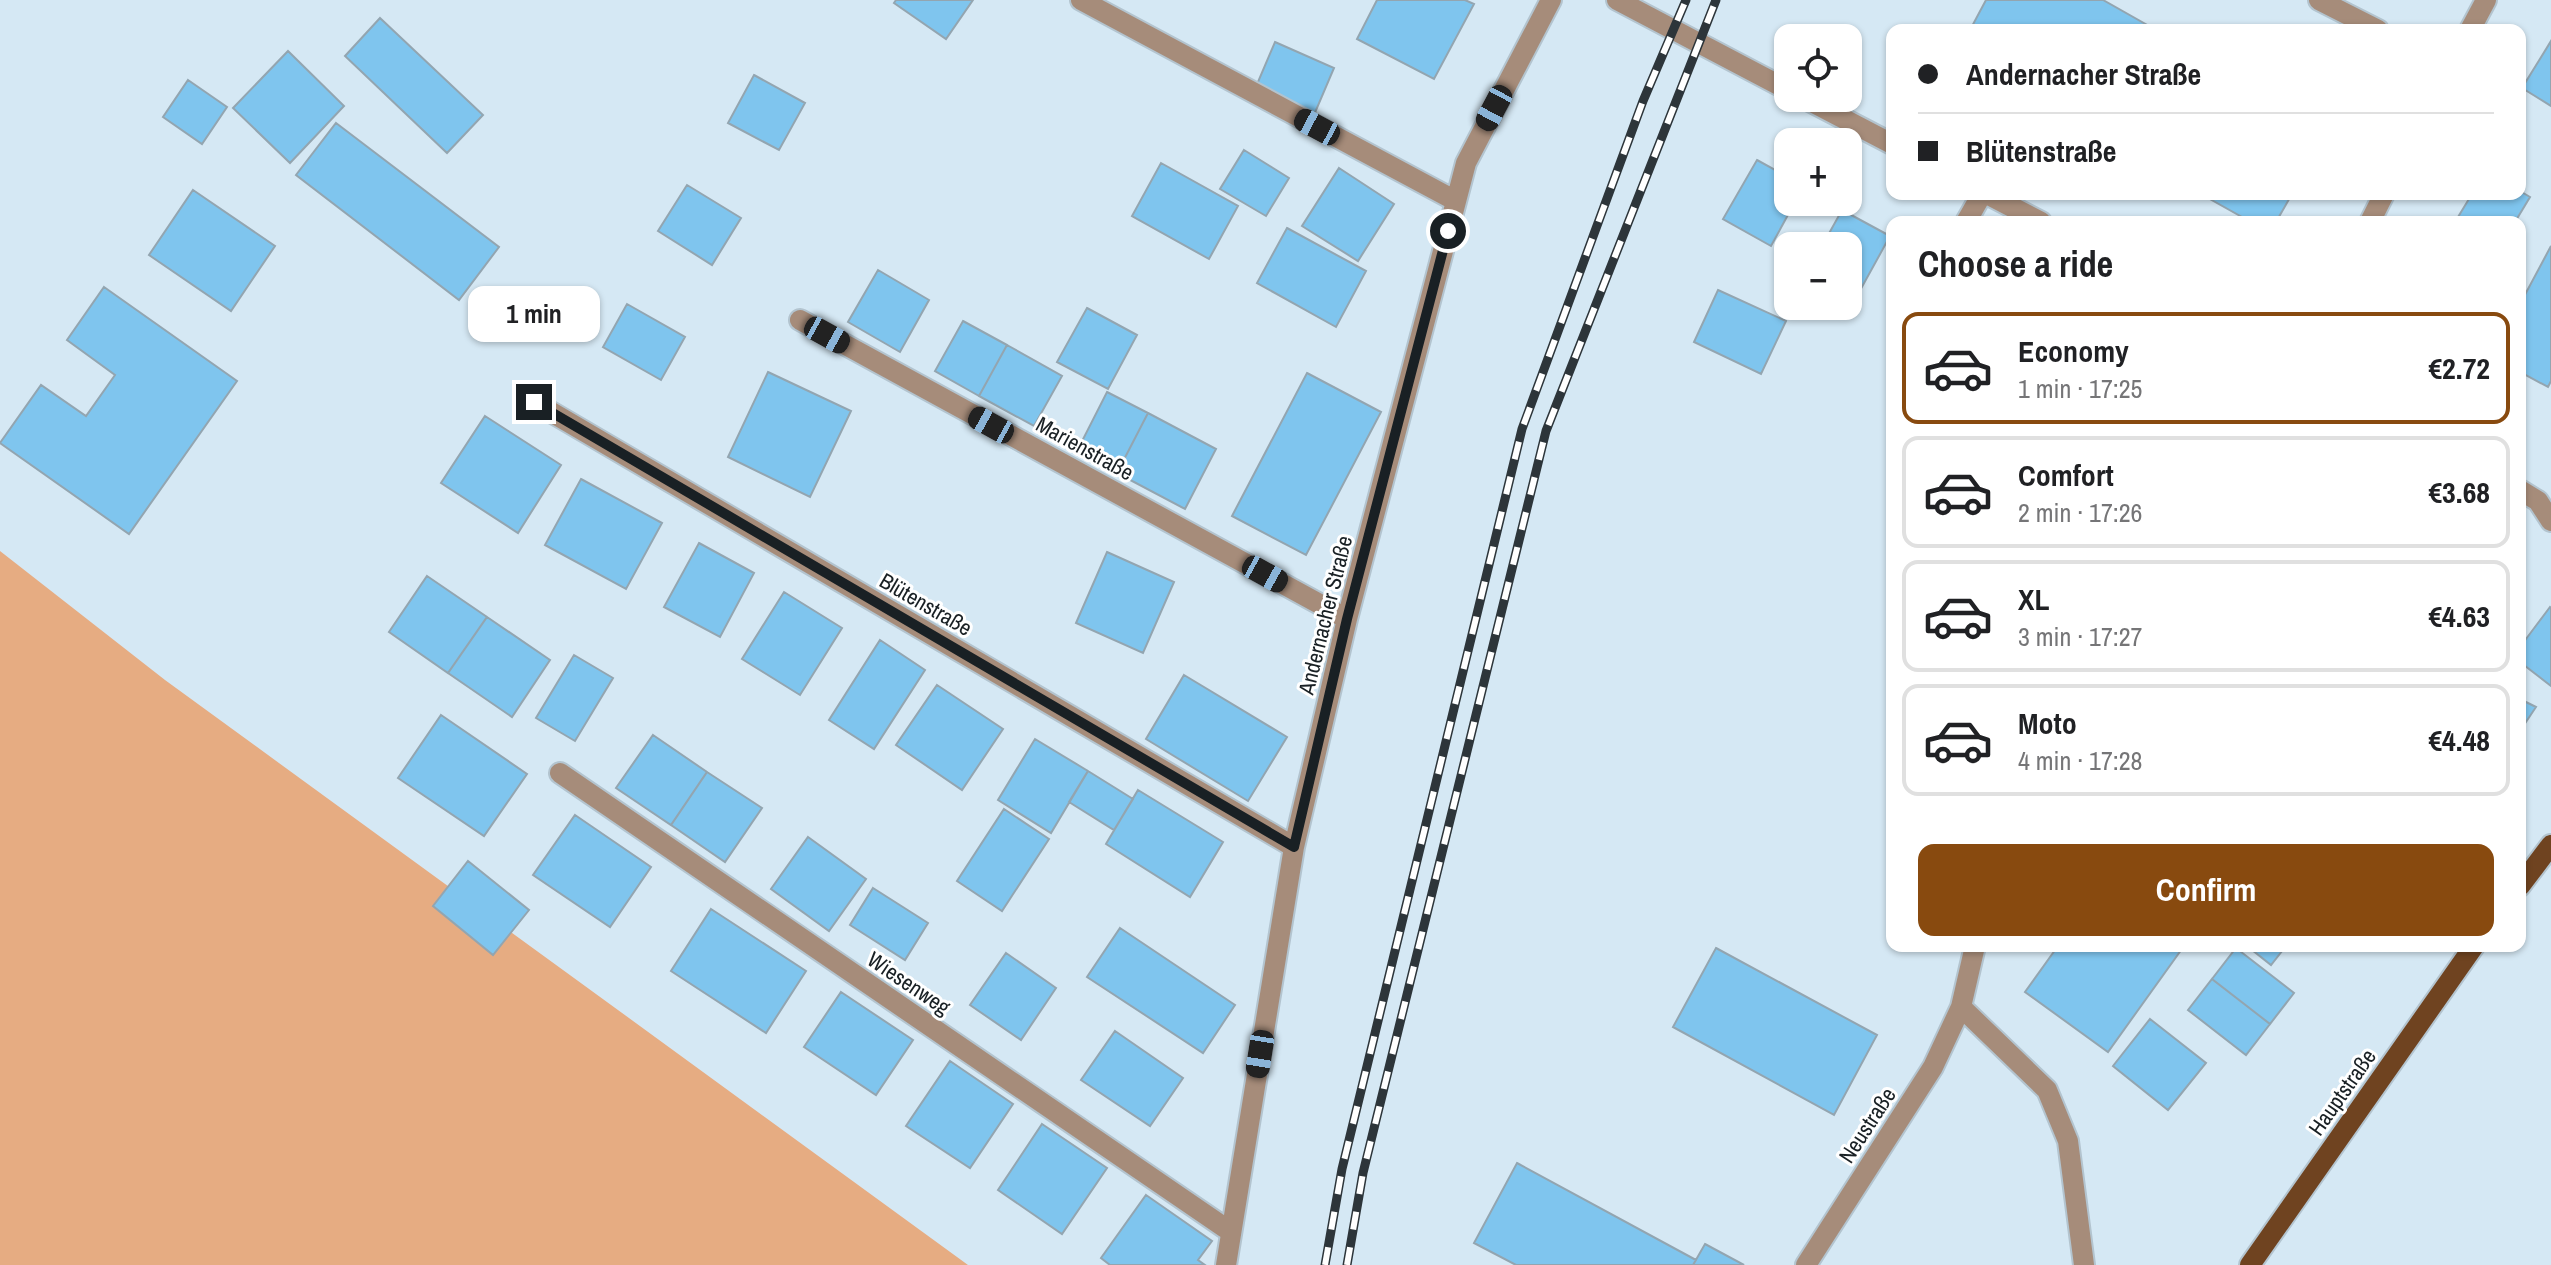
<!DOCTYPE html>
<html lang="en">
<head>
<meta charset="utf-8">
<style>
  body { margin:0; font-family:"Archivo Narrow",sans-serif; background:#f6f6f6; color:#202124; height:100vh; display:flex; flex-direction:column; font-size:30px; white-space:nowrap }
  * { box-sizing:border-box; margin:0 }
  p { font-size:26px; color:#757577 }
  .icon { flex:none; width:44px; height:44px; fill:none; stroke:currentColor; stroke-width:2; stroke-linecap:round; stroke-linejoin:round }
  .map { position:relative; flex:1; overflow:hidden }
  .details { position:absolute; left:1886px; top:216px; width:640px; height:736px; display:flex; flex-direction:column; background:#fff; border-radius:16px; box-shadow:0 2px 6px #0004 }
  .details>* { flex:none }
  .top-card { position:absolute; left:1886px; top:24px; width:640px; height:176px; border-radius:16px; box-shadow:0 2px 6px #0004; display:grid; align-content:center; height:176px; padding:0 32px; background:#fff }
  .buttons { position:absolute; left:1774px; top:24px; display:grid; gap:16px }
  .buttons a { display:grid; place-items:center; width:88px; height:88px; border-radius:16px; background:#fff; box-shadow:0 2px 6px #0004; font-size:40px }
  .end { position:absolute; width:36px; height:36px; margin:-18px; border:10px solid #192024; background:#fff; box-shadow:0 0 0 4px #fff }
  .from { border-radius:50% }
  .bubble { position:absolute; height:56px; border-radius:16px; background:#fff; box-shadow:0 2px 6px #0004; font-size:26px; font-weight:800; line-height:56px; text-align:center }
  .car { position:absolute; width:24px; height:48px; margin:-24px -12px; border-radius:10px; box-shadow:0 0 6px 2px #0007; background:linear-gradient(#222 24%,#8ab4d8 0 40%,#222 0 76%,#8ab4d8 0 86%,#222 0) }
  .top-card b { display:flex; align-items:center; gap:28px; height:76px; font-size:30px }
  .top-card b+b { border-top:2px solid #e0e0e0 }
  .top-card i { width:20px; height:20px; background:#202124 }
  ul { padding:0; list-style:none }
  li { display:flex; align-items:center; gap:24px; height:112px; margin:0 16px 12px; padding:0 16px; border:4px solid #e0e0e0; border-radius:16px }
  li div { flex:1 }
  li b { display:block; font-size:30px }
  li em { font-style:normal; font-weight:800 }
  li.on { border-color:#884a0f }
  li>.icon { width:72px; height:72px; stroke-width:1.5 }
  h2 { padding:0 32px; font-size:36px; line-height:96px }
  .action { display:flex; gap:16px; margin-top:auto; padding:16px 32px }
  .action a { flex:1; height:92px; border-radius:16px; background:#884a0f; color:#fff; font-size:32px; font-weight:800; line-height:92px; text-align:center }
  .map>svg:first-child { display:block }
</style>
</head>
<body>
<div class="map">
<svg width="2551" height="1265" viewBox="0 0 2551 1265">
  <rect width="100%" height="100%" fill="#d5e8f4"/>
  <path fill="#e6ac82" d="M0 551 165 680 968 1265H0Z"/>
  <path fill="#7fc5ee" stroke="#93a5b0" stroke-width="2" d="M896 0H973L946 39 894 3Z
    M1377 0H1465L1474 4 1434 79 1357 39Z
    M1986 0H2103L2156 30H1970Z
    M380 18 483 115 447 153 345 56Z
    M2551 41V106L2522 88Z
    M1275 42 1334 68 1314 115 1255 89Z
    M288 51 344 106 290 163 233 108Z
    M754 75 805 103 779 150 728 123Z
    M188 80 227 107 202 144 163 117Z
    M336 123 499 247 459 300 296 175Z
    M1244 150 1289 178 1266 216 1220 189Z
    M1757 160 1788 177V202H1795L1771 246 1723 219Z
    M1161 163 1238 206 1209 259 1132 216Z
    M1339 168 1394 204 1358 261 1302 226Z
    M687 185 741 218 712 265 658 231Z
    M193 190 275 246 231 311 149 255Z
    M2520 191 2530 197 2515 222H2455L2472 194H2520Z
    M2201 194H2292L2276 222H2251Z
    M1842 210 1890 236 1857 296 1848 291V246H1822Z
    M1287 228 1366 271 1336 327 1257 283Z
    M2551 246V381L2548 387 2520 372V304Z
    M878 270 929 300 900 352 848 322Z
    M104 287 237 381 129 534 0 443 41 385 86 416 115 375 67 340Z
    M1718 290 1786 321 1761 374 1694 342Z
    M627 304 685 337 661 380 603 347Z
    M1087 308 1137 335 1108 389 1057 362Z
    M963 321 1007 345 979 396 935 371Z
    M1007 345 1062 376 1034 426 979 396Z
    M768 372 851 411 810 497 728 457Z
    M1307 373 1381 412 1306 555 1232 516Z
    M1107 392 1148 413 1117 473 1076 453Z
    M1148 413 1216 449 1185 509 1117 473Z
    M485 416 561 465 518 533 441 483Z
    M581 479 662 523 626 589 545 545Z
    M699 543 754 573 720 637 664 607Z
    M1107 552 1174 582 1143 653 1076 623Z
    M427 576 487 617 448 673 389 632Z
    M784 592 842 628 800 695 742 659Z
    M2550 607 2551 608V686L2520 662V647Z
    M487 617 550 660 512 717 448 673Z
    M880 640 925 670 874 749 829 720Z
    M574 655 613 678 575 741 536 718Z
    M1184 675 1287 737 1248 801 1146 739Z
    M937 685 1003 729 962 790 896 745Z
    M2520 699 2536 707 2520 731Z
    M441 715 527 774 484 836 398 778Z
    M653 735 707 772 671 825 616 788Z
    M1035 739 1088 771 1051 833 998 800Z
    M1088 771 1133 799 1114 830 1069 802Z
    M707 772 762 808 725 862 671 825Z
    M1138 790 1223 842 1190 897 1106 844Z
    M1004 809 1049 839 1002 911 957 881Z
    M575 815 651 867 610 927 533 875Z
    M808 837 866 879 829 931 771 889Z
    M468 861 529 910 493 955 433 906Z
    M873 888 928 923 905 960 850 925Z
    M711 909 806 971 766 1033 671 971Z
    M1120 928 1235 1005 1203 1053 1087 977Z
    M2058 946H2184L2108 1052 2025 992Z
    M2247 946H2286L2271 965Z
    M1716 948 1877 1035 1834 1115 1673 1027Z
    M2236 948 2294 993 2270 1024 2212 979Z
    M1006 953 1056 988 1021 1040 970 1005Z
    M2212 979 2270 1024 2246 1055 2188 1010Z
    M841 992 913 1040 876 1095 804 1047Z
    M2150 1019 2206 1063 2168 1110 2113 1066Z
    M1115 1031 1183 1078 1150 1126 1081 1080Z
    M950 1061 1013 1104 970 1168 906 1126Z
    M1042 1124 1107 1168 1062 1234 998 1190Z
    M1517 1163 1696 1260 1693 1265H1516L1474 1243Z
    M1146 1195 1212 1241 1198 1260 1205 1265H1110L1101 1258Z
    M1705 1244 1744 1265H1693Z"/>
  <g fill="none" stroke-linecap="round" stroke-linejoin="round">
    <g stroke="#b3c4cf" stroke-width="24">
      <path id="minor" d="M1081 0 1456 201
        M1617 0 1788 90
        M2319 0 2378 30
        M2470 30 2486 0
        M1804 98 1892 144
        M1987 194 2041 222
        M1966 222 1982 194
        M2370 222 2384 194
        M800 320 1347 619
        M534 402 1294 847
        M2520 490 2538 501 2551 521
        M560 773 1231 1232
        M1975 946 1961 1007 2047 1090 2068 1141 2084 1265
        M1226 1265 1294 847 1347 619 1466 163 1551 0
        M1806 1265 1933 1067 1961 1007"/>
    </g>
    <g stroke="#b3c4cf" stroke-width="24">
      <path id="major" d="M2520 886 2551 845
        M2250 1265 2474 946"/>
    </g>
    <use href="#minor" stroke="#a68c7a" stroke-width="20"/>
    <use href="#major" stroke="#6f4320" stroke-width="20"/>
    <g stroke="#2d353a" stroke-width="9">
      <path id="rail" d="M1325 1265 1342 1169 1522 429 1643 101 1686 0
        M1347 1265 1363 1173 1546 431 1716 0"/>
    </g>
    <use href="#rail" stroke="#fff" stroke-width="6" stroke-dasharray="18" stroke-linecap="butt"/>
  </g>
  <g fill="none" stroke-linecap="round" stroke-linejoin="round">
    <path stroke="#192024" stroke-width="10" d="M534 402 1294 847 1347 619 1448 231"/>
  </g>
  <g text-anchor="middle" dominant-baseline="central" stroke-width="6" stroke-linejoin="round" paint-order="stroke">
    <g font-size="22" fill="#192024" stroke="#fff">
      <text transform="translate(1085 448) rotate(29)">Marienstraße</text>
      <text transform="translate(926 604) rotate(30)">Blütenstraße</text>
      <text transform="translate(1325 615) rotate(-76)">Andernacher Straße</text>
      <text transform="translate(909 983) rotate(34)">Wiesenweg</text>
      <text transform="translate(2342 1092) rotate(-55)">Hauptstraße</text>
      <text transform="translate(1867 1125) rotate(-57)">Neustraße</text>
    </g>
  </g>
</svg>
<div class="buttons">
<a><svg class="icon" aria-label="locate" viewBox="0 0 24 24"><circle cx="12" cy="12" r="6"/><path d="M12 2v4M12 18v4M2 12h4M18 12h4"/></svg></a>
<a>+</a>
<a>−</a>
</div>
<i class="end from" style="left:1448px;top:231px"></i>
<i class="end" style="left:534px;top:402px"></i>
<div class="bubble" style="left:468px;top:286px;width:132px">1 min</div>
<i class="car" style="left:1494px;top:108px;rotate:208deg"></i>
<i class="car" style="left:1317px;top:127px;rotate:298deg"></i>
<i class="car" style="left:827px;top:335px;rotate:119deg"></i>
<i class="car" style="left:991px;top:425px;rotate:299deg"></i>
<i class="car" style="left:1265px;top:574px;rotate:119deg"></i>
<i class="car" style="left:1260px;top:1054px;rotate:189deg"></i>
<div class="top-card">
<b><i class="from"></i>Andernacher Straße</b>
<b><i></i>Blütenstraße</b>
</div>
<section class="details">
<h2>Choose a ride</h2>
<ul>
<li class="on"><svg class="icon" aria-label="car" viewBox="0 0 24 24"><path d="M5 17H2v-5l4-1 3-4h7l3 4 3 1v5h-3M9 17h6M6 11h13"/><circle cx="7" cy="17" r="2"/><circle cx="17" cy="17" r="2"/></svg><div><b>Economy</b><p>1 min · 17:25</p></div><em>€2.72</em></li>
<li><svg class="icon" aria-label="car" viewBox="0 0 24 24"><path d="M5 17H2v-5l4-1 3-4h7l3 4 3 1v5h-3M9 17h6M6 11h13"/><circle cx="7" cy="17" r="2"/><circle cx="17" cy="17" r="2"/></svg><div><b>Comfort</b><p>2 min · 17:26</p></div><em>€3.68</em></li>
<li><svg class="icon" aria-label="car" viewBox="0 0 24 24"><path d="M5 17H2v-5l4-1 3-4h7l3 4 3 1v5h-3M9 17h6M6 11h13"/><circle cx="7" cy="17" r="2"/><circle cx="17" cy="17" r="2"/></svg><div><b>XL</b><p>3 min · 17:27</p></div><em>€4.63</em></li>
<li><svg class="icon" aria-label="car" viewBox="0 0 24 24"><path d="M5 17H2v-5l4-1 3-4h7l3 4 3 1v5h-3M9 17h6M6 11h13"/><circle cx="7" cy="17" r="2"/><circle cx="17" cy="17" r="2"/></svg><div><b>Moto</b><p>4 min · 17:28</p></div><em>€4.48</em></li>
</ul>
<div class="action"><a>Confirm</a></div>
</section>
</div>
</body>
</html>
